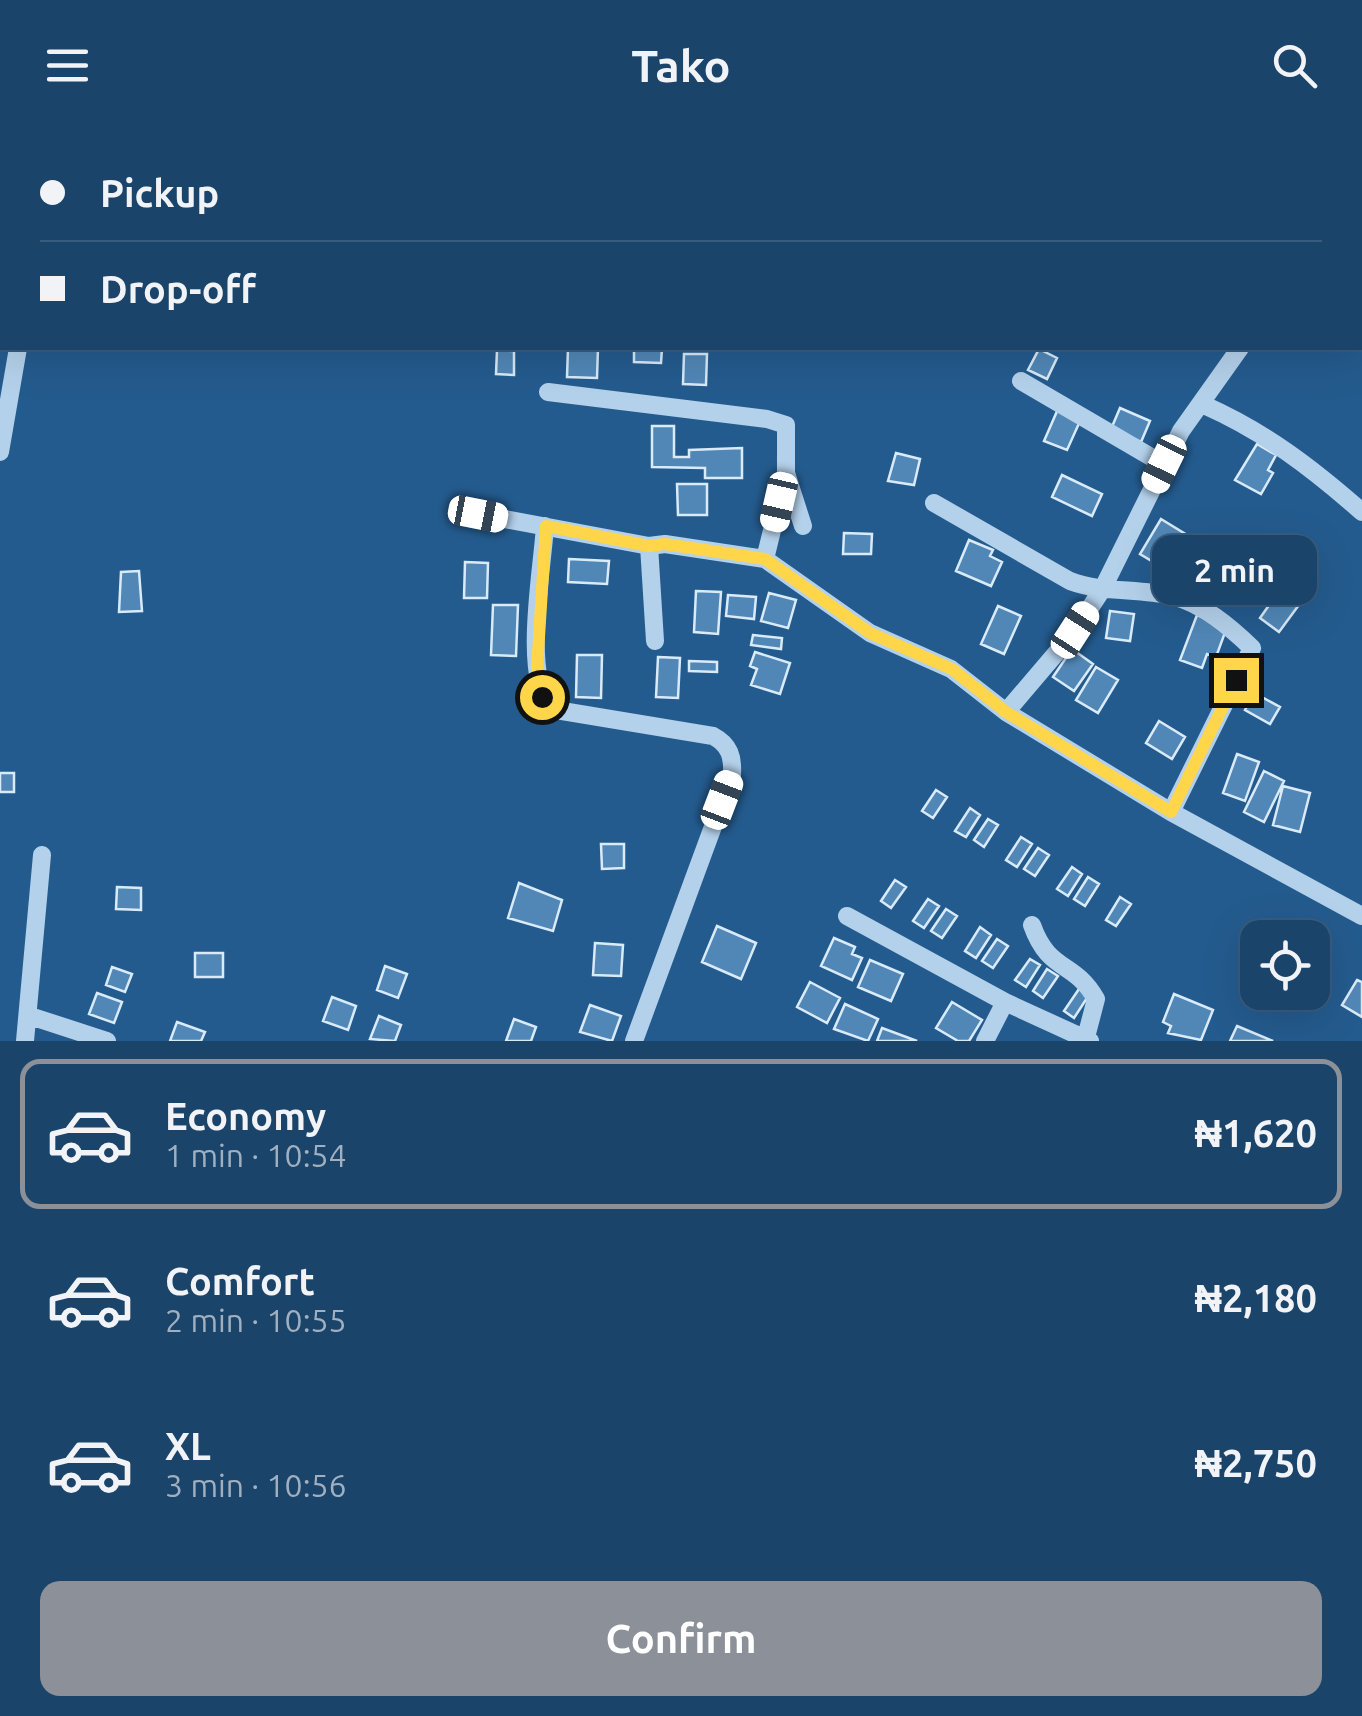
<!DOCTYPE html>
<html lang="en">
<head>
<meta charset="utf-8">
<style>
  body { margin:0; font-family:Ubuntu,sans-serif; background:#244b70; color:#f1f3f6; height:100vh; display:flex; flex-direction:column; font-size:38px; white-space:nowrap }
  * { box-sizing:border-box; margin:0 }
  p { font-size:32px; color:#a0b0c1 }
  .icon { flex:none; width:55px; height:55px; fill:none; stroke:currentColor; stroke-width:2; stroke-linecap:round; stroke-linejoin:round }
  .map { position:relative; height:911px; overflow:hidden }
  .drawer { display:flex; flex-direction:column; background:#1b446a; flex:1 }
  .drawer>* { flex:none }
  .top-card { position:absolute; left:0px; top:0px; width:1362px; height:220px; box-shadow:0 10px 40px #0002,0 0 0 2px #395c7e; display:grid; align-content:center; height:220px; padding:0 40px; background:#1b446a }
  .controls { position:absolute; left:1240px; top:790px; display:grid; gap:20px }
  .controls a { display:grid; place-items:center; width:90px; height:90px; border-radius:20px; background:#1b446a; box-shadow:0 10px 40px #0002,0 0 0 2px #395c7e; font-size:50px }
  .end { position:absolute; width:45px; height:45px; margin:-22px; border:12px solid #ffd54a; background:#111; box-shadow:0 0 0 5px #111 }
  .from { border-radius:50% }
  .bubble { position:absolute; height:70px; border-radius:20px; background:#1b446a; box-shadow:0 10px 40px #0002,0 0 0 2px #395c7e; font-size:32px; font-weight:600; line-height:70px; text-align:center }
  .car { position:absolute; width:30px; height:60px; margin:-30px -15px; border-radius:12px; box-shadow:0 0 8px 2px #0007; background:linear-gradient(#fff 24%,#345 0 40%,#fff 0 76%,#345 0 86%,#fff 0) }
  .top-card b { display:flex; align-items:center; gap:35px; height:95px; font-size:38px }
  .top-card b+b { border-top:2px solid #395c7e }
  .top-card i { width:25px; height:25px; background:#f1f3f6 }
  ul { padding:18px 0 0; list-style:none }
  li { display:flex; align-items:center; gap:30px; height:150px; margin:0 20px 15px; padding:0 20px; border:5px solid transparent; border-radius:20px }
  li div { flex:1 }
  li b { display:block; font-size:38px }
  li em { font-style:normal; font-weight:600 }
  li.active { border-color:#8c9099 }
  li>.icon { width:90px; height:90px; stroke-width:1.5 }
  .action { display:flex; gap:20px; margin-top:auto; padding:20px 40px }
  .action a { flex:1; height:115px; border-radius:20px; background:#8c9099; color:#fff; font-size:40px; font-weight:600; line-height:115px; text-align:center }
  header { display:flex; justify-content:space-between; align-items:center; height:130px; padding:0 40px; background:#1b446a; font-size:45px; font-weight:600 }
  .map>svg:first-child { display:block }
</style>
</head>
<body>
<header><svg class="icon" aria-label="menu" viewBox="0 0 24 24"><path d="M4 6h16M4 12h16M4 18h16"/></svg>Tako<svg class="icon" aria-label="search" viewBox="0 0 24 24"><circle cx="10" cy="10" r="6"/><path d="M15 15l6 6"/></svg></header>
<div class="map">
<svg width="1362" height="911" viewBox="0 0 1362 911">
  <rect width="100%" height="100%" fill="#245b8e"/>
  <path fill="#5187b7" stroke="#d9eaf8" stroke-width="2.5" d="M568 218H598L597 248 567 247Z
    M634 218H662L661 233 634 232Z
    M1039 219 1057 228 1047 249 1028 240Z
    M497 220 514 221V245L496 244Z
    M684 224H707L706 255 683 254Z
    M1120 278 1150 291 1141 312 1111 299Z
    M1058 279 1081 289 1067 320 1044 311Z
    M652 296H674V327H689V320L742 318V348H705V338L652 337Z
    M1257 314 1276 325 1268 340 1273 343 1261 364 1235 350Z
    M896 323 920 329 914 355 888 351Z
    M1062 345 1102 364 1092 386 1052 367Z
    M677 354H707V385H678Z
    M1161 389 1187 405 1165 439 1140 424Z
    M844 403 872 404 871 424H843Z
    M969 410 993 420 990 426 1002 432 991 456 956 441Z
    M569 429 609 431 607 454 568 452Z
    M465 432 488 433 487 468H464Z
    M139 441 142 481 119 482 121 442Z
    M1284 454 1304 468 1279 502 1260 488Z
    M696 461 721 462 718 504 694 502Z
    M769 463 796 470 788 498 761 491Z
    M728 465 756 467 754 489 726 486Z
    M493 475H518L516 526 491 525Z
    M998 476 1021 486 1004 524 981 514Z
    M1110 481 1134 484 1130 511 1106 508Z
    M1197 485 1227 497 1216 527 1207 524 1202 538 1180 530Z
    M753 505 782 508 781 519 751 515Z
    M1072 519 1093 534 1074 561 1053 547Z
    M755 522 790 533 780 564 751 555 757 539 750 536Z
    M577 525H602L601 568 576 567Z
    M658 527 680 528 678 568 656 567Z
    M689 531 717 532V542L689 541Z
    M1096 537 1118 550 1098 583 1076 570Z
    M1249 560 1280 577 1270 594 1245 580 1251 569 1245 566Z
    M1159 591 1185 607 1172 629 1146 613Z
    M1237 624 1259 632 1245 671 1223 663Z
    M1264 641 1284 651 1264 692 1244 682Z
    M0 643H14V662H0Z
    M1283 656 1310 663 1300 702 1273 695Z
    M936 660 947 667 933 688 922 681Z
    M970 678 980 685 966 707 955 701Z
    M988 689 998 695 984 717 974 710Z
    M1021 707 1032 714 1017 737 1006 730Z
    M601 714H624V738L602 739Z
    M1038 718 1049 725 1035 746 1024 739Z
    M1072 737 1082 744 1068 766 1057 759Z
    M1088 747 1099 754 1085 776 1074 769Z
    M895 750 906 757 891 778 881 771Z
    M519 753 562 770 553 801 508 788Z
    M117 757 141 758V780L116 779Z
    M1120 767 1131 774 1116 796 1106 790Z
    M928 769 939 776 924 798 913 791Z
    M946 779 957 786 942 808 931 801Z
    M717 796 756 813 741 849 702 832Z
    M980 797 991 805 976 828 965 821Z
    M834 808 855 817 852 824 862 828 852 850 821 836Z
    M997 809 1008 816 993 838 982 831Z
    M595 813 623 815 621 846 593 845Z
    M195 823H223V847H195Z
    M1030 829 1040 835 1026 857 1015 850Z
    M870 830 903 844 891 871 858 857Z
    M385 836 407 844 398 868 377 860Z
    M112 837 132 844 125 862 106 855Z
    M1047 839 1058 846 1043 868 1033 861Z
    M1357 850 1362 852V887L1342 875Z
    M810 852 840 868 827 893 797 877Z
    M1079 859 1089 865 1074 888 1064 881Z
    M97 863 122 872 114 893 89 884Z
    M1174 864 1213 880 1201 910 1168 903 1171 896 1163 892Z
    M332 867 356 876 348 900 323 891Z
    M952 872 982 890 969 911H958L936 898Z
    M845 874 878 889 868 911 834 899Z
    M590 875 621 886 612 911 580 902Z
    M379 886 401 895 395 911 370 909Z
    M514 889 536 897 531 911H506Z
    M177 892 205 902 201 911H170Z
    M1237 896 1273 911H1230Z
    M882 898 917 911H877Z"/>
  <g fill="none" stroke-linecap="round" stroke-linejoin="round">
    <path stroke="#b4d1eb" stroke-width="18" d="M25 0V2
      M1012 0V2
      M1142 2 1144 0
      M1360 54 1362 51
      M1360 124 1362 126
      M1021 251 1163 334
      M548 262 767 289 786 295V343L765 429
      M1204 275C1265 302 1312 338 1362 382
      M0 322 18 218
      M786 343 803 396
      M934 373 1070 451C1102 463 1138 458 1172 466 1203 474 1229 496 1252 518L1171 682
      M478 384 649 416 665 414 765 429 870 503 951 539 1006 582 1171 682 1362 786
      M545 396C542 443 523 541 550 579L713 606C730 615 733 627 732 645L634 911
      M649 416 655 511
      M1006 582 1075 501 1103 458 1181 301 1240 218
      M847 786 1005 872 1090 911
      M1032 795C1049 843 1074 830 1096 869L1085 911
      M30 886 107 911
      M25 911 42 725
      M985 911 1005 872"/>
  </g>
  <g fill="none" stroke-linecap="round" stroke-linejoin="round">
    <path stroke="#ffd54a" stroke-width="12" d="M542 567 537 538 546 396 649 416 665 414 765 429 870 503 952 539 1006 582 1171 682 1236 550"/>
  </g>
</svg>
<div class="controls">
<a><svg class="icon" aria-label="locate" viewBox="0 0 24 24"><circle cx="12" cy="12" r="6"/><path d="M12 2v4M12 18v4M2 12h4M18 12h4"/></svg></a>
</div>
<i class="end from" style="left:542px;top:567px"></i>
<i class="end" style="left:1236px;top:550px"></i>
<div class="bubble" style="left:1152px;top:405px;width:165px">2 min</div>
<i class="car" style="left:1164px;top:334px;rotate:206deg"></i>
<i class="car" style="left:779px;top:372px;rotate:193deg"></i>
<i class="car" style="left:478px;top:384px;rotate:101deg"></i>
<i class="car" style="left:1075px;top:500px;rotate:33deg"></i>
<i class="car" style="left:722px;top:670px;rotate:21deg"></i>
<div class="top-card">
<b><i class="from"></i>Pickup</b>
<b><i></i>Drop-off</b>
</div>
</div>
<section class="drawer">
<ul>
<li class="active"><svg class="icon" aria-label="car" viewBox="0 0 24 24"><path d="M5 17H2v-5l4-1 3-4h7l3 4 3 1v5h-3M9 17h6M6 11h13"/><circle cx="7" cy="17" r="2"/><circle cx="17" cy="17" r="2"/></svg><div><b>Economy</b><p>1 min · 10:54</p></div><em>₦1,620</em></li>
<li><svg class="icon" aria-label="car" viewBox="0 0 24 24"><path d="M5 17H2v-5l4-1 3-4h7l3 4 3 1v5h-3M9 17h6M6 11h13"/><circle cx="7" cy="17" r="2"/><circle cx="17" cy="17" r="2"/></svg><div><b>Comfort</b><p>2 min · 10:55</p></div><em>₦2,180</em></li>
<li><svg class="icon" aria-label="car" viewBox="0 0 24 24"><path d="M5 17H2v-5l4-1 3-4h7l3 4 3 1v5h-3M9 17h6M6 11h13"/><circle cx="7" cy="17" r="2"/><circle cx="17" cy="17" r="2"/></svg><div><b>XL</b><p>3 min · 10:56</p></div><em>₦2,750</em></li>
</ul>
<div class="action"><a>Confirm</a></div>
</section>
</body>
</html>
